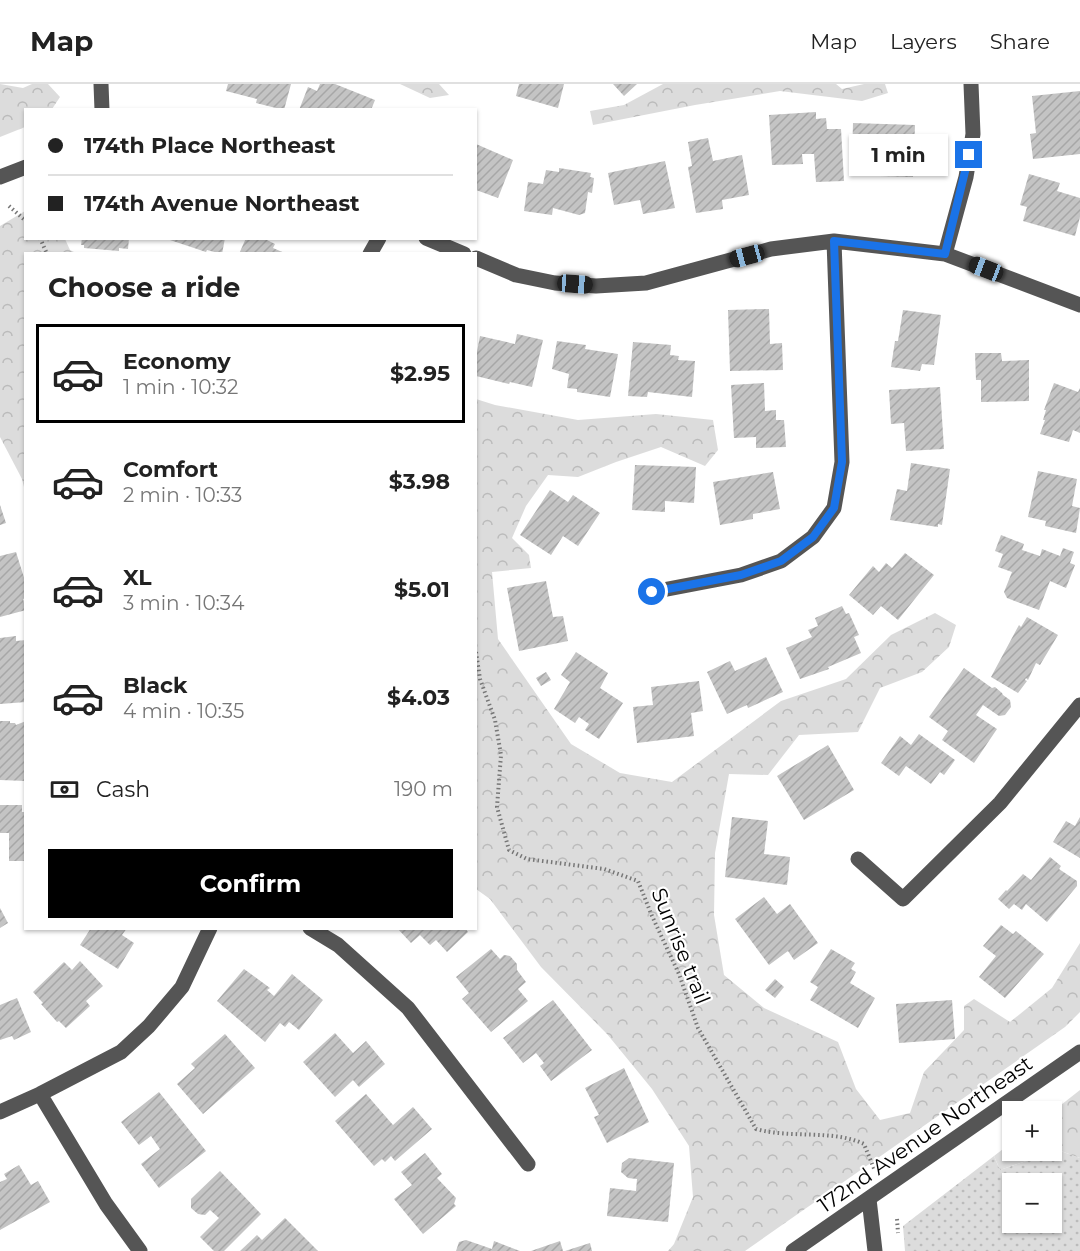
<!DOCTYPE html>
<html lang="en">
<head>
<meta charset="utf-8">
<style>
  body { margin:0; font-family:Montserrat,sans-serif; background:#f6f6f6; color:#222; height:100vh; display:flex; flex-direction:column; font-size:22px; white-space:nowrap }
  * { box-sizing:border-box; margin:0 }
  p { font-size:20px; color:#767676 }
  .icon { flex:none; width:33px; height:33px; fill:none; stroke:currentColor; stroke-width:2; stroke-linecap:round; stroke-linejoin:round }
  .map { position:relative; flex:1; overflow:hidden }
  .drawer { position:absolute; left:24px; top:168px; width:453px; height:678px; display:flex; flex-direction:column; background:#fff; border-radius:0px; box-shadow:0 2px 4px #0004 }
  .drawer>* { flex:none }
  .banner { position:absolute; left:24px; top:24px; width:453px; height:132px; border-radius:0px; box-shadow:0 2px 4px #0004; display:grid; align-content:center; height:132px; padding:0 24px; background:#fff }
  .controls { position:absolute; left:1002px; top:1017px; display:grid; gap:12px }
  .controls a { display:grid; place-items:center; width:60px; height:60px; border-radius:0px; background:#fff; box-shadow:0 2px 4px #0004; font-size:30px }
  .end { position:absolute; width:27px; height:27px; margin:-14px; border:8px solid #1a73e8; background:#fff; box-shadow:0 0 0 3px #fff }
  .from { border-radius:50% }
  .bubble { position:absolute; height:42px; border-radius:0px; background:#fff; box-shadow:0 2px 4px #0004; font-size:20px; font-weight:700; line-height:42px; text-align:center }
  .car { position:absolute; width:18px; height:36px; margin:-18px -9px; border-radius:8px; box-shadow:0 0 4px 2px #0007; background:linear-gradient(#222 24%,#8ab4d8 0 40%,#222 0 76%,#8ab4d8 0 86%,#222 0) }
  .banner b { display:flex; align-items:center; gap:21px; height:57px; font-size:22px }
  .banner b+b { border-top:2px solid #e0e0e0 }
  .banner i { width:15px; height:15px; background:#222 }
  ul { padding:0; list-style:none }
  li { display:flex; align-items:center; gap:18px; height:99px; margin:0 12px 9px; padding:0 12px; border:3px solid transparent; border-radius:0px }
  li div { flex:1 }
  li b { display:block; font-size:22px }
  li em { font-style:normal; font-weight:700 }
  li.on { border-color:#000 }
  li>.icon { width:54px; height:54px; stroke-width:1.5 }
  h2 { padding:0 24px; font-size:27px; line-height:72px }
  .pay { display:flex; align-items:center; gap:15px; height:66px; padding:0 24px; font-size:22px }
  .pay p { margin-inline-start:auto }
  .button { display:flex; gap:12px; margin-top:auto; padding:12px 24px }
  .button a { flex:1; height:69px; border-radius:0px; background:#000; color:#fff; font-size:24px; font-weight:700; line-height:69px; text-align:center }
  header { display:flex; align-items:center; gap:36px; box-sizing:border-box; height:84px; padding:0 30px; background:#fff; border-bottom:2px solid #e0e0e0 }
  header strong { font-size:28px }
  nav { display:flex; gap:33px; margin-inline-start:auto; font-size:21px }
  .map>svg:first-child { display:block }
</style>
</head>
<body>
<header>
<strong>Map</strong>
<nav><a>Map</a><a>Layers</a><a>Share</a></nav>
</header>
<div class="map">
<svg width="1080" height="1167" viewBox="0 0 1080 1167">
  <defs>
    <pattern id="grass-dots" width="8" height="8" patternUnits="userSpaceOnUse" patternTransform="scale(1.5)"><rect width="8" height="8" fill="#dcdcdc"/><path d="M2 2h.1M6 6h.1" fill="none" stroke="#bbb" stroke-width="1.8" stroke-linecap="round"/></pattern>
    <pattern id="forest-crowns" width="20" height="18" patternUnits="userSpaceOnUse" patternTransform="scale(1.5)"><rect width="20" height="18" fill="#dcdcdc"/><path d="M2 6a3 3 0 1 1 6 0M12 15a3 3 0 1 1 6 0" fill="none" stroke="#bbb"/></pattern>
    <pattern id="building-hatch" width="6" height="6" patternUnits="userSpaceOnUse" patternTransform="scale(1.5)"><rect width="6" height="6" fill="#c4c4c4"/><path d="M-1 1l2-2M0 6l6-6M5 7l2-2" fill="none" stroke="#a7a7a7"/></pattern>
  </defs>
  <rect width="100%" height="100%" fill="#fff"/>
  <path fill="url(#grass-dots)" fill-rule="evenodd" d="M1058 1066 1080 1074V1167H905L903 1142 994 1072 1000 1086ZM1012 1100H1052V1138H1012Z"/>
  <path fill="url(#forest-crowns)" d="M0 0 23 4 32 0H48L60 13 52 25 26 26 25 43 0 53Z
    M400 0H439L449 11 430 14Z
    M663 0H836L842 5 864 0H885L888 9 862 17 780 7 695 21 593 41 590 27 624 21Z
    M25 127 26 154 65 155 70 166 76 169 26 170 25 407 22 395 0 353V142Z
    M476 315 495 321 578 336 656 330 713 336 718 366 705 382 661 363 616 378 578 393 548 391 526 422 512 454 529 471 531 484 492 488 498 555 571 660 620 689 672 698 781 617 846 595 891 551 935 529 956 541 949 563 922 588 880 604 858 648 799 651 768 691 729 690 715 769 714 831 724 891 764 924 838 958 856 1005 880 1036 910 1029 924 988 964 946V922L974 915 1010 938 1052 904 1080 859V928L1065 943 745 1167H668L674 1160 693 1113 689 1062 652 1005 607 950 541 883 490 815 476 805Z
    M1080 1006V1074L1058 1066 1000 1086 994 1072 1012 1058V1066H1052V1028Z"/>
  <path fill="url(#building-hatch)" d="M228 0H291L284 26 256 19 257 15 226 7Z
    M320 0H335L375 16 371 26H299L308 3 317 7Z
    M519 0H564L558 24 516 12Z
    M613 0H637L624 12Z
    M1080 7V70L1033 75 1030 50 1036 49 1032 12Z
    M816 28V35L826 34 827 45H841L844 97 816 98 814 70H802L803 80 772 81 769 31Z
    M853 39 915 41 913 93 880 92V78L852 77Z
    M708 54 713 77 742 71 749 111 722 116 723 125 696 129 688 83 692 82 688 58Z
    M476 60 513 76 498 114 476 106Z
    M665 77 675 124 643 130 640 116 614 121 608 89Z
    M559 84 591 89 590 93 594 94 592 109 588 108 585 129 579 131 553 124 552 131 524 127 528 98 543 100 546 86 559 88Z
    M1029 90 1060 99 1057 107 1080 114V133L1075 152 1023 137 1027 123 1020 121Z
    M82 154H129L128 165 119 164V167L84 164V161H81Z
    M164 154H225L222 170 207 166 206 168Z
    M246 154H263L275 160 273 164 287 170H239Z
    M769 225 770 260 782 259 783 286 730 287 728 226Z
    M903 226 941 231 934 281 922 280 920 287 891 283 895 257H898Z
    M517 250 543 256 532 303 510 298 509 300 476 292V273L480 252 515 260Z
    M557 257 586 261 585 265 618 270 610 313 577 308V305L567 304 569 290 552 285Z
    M633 258 671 261 670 271 679 272 678 276 695 277 692 313 648 308 647 313 628 312Z
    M975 269H1001L1002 277 1029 276V317L981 318V296H976Z
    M764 299 765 327 776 326V336H784L786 363 756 364V353L734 354 731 301Z
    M1054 299 1078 308 1080 304V349L1073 346 1069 358 1040 350 1045 336H1043L1046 326H1044Z
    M940 303 944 365 906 367 904 339 891 340 889 306Z
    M911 379 950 385 942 441 938 440V443L890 436 897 405 907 407Z
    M635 381 696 383 694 419 665 417V428L632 426Z
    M1038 387 1077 395 1072 422 1080 424 1076 449 1045 442 1046 437 1028 433Z
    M773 388 780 425 753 430V435L720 441 713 398Z
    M550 406 568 418 573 411 600 429 578 462 563 452 551 471 520 451Z
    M0 421 6 439 0 441Z
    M1001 451 1024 460 1022 466 1040 472 1042 465 1060 472 1063 464 1074 468 1070 479 1075 481 1066 504 1050 497 1039 526 1007 514 1004 508 1012 488 998 483 1003 470 995 467Z
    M16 468 26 500V514L23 515 26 526 0 533V472Z
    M905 469 934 491 898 536 881 522 873 531 849 511 873 482 879 488 886 479 892 484Z
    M546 497 553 533 563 532 568 557 519 567 507 504Z
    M842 522 846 530 849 529 859 551 854 553 861 569 828 583 829 585 800 595 786 564 812 553 808 546 818 542 815 534Z
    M1027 533 1058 551 1040 581 1036 579 1028 596 1026 594 1025 596 1027 597 1018 609 991 593 1019 541 1021 543Z
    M16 552V557L26 556V618L0 620V554Z
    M576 568 608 589 600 604 623 619 599 655 585 646 589 640 579 633 575 639 554 625 570 598 561 591Z
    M766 573 783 608 748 624 747 621 727 630 707 588 730 577 735 587Z
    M964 584 992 604 995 603 1002 609 1003 611 1010 616 1011 623 1005 631 999 632 983 621 976 631 997 645 974 679 942 656 948 647 929 633Z
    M546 588 551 596 541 602 536 594Z
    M699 597 703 627 691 629 694 652 637 659 633 623 653 621 651 603Z
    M0 637H10V639H15L16 641 26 637V697L0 696Z
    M919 650 955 676 944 691 940 688 931 700 906 682 899 692 881 679 900 652 911 661Z
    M828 661 854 706 804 736 777 692Z
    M0 721H22V728H26V777H9V749H0Z
    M732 733 768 737 764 770 790 773 787 801 725 793Z
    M1080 733V774L1053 758 1066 737 1075 742Z
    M1050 773 1061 782 1059 785 1077 797V802L1047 838 1026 820 1022 826 1014 820 1009 825 998 815 1006 806 1007 807 1023 790 1031 796Z
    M764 813 777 830 790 820 818 859 794 876 788 867 769 881 735 835Z
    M0 824 8 839 0 844Z
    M1001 841 1013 850 1016 847 1044 870 1005 914 979 893 996 872 983 862Z
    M91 844H127L122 851 134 859 118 885 80 861Z
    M397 844H465L468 848 447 868 436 856 430 861 420 851 411 859Z
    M491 865 500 875 504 871 510 872 517 880V886L526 898 518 905 528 917 491 948 462 915 469 909 456 893Z
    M831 865 855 879 851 885 856 888 850 899 875 914 858 944 810 916 818 903 810 898Z
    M80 877 103 902 86 917 90 922 66 944 59 937 57 938 41 920 43 919 33 908 64 878 72 886Z
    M244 885 270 904 267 906 274 912 292 890 323 916 299 946 289 938 285 943 280 939 265 958 217 917Z
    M775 895 784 903 775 914 765 906Z
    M17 914 31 948 14 956 12 952 0 956V921Z
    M553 916 592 966 551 997 540 982 544 979 536 969 523 979 503 954Z
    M952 916 955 955 899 959 896 920Z
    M335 949 353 969 366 957 385 980 359 1003 353 996 335 1013 303 978Z
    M225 950 255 984 203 1030 177 1000 195 984 191 980Z
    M624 984 649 1038 607 1059 594 1033 599 1031 585 1004Z
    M159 1008 206 1067 159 1104 141 1080 160 1065 151 1052 139 1061 121 1038Z
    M366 1010 393 1041 413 1023 432 1045 395 1077 391 1072 385 1078 382 1075 374 1082 335 1037Z
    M425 1069 442 1090 437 1094 456 1114 454 1120 456 1122 423 1150 394 1115 412 1101 401 1088Z
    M629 1074 674 1079 668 1138 607 1132 610 1104 636 1107 637 1095 628 1094 621 1088 622 1079Z
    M19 1081 31 1101 38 1097 50 1118 0 1146V1098L7 1095 4 1090Z
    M220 1087 261 1130 224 1167H214L200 1153 219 1134 210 1126 205 1131 198 1130 191 1124V1115Z
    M285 1134 318 1167H240L257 1151 262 1156Z
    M466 1156 492 1165 494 1157 520 1167H456L459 1158Z
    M560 1157 563 1167H531Z
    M590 1159 592 1167H565Z"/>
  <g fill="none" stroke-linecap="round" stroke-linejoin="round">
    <path stroke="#777" stroke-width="4" stroke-dasharray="1.5 3" stroke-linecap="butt" d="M9 122 26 137
      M40 154 47 170
      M476 568 480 595 495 636 501 671 497 723 509 766 527 775 604 785 638 797 652 832 679 890 698 944 756 1045C792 1055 832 1045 864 1060L875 1087
      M897 1135 898 1149"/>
    <path stroke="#555" stroke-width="15" d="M101 0 102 26
      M0 93 26 83
      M426 154 464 170
      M370 170 379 154
      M945 170 966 93 973 50 971 0
      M476 174 516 191 555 199 596 202 646 199 771 165 834 157 945 170 1080 221
      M652 508 741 491 781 477 813 453 834 424 842 378 834 157
      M858 775 903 815 1000 719 1080 621
      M310 844 338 861 408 924 528 1080
      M40 1010 106 1120 140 1167
      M0 1028 40 1010 121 968 149 942 182 903 210 844
      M869 1115 875 1167
      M793 1167 1080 968"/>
  </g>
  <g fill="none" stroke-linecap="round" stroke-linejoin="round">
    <path stroke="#1a73e8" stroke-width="8" d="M652 508 741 491 781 477 813 453 834 424 842 378 834 157 945 170 969 71"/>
  </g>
  <g text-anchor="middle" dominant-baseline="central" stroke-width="4.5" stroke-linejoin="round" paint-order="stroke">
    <g font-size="21" fill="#000" stroke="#fff">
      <text transform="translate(681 862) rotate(68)">Sunrise trail</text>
      <text transform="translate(925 1050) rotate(-35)">172nd Avenue Northeast</text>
    </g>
  </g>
</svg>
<div class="controls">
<a>+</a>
<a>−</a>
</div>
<i class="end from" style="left:652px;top:508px"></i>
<i class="end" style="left:969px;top:71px"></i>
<div class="bubble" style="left:849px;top:50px;width:99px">1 min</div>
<i class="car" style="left:747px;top:172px;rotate:255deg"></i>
<i class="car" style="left:986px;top:185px;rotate:291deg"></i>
<i class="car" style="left:575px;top:200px;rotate:94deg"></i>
<div class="banner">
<b><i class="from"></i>174th Place Northeast</b>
<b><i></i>174th Avenue Northeast</b>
</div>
<section class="drawer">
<h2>Choose a ride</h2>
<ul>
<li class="on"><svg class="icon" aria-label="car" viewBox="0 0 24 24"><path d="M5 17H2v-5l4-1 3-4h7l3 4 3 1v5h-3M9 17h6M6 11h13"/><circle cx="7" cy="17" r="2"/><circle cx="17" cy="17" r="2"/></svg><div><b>Economy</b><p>1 min · 10:32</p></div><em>$2.95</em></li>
<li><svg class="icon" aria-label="car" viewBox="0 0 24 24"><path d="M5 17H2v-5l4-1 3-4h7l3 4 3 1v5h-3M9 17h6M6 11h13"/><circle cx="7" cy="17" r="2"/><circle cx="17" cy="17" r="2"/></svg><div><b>Comfort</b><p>2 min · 10:33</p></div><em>$3.98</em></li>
<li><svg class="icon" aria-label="car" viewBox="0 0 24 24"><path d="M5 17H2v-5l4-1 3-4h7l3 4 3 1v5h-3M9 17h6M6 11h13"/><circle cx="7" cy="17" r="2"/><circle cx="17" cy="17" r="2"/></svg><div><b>XL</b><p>3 min · 10:34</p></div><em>$5.01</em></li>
<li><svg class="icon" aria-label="car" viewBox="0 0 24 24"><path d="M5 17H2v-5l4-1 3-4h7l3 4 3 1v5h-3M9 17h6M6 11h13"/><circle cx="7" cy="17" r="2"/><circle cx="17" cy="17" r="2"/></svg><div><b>Black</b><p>4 min · 10:35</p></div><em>$4.03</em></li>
</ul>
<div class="pay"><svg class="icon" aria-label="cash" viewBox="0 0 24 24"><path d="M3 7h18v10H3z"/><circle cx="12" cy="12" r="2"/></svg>Cash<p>190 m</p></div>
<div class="button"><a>Confirm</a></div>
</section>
</div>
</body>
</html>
